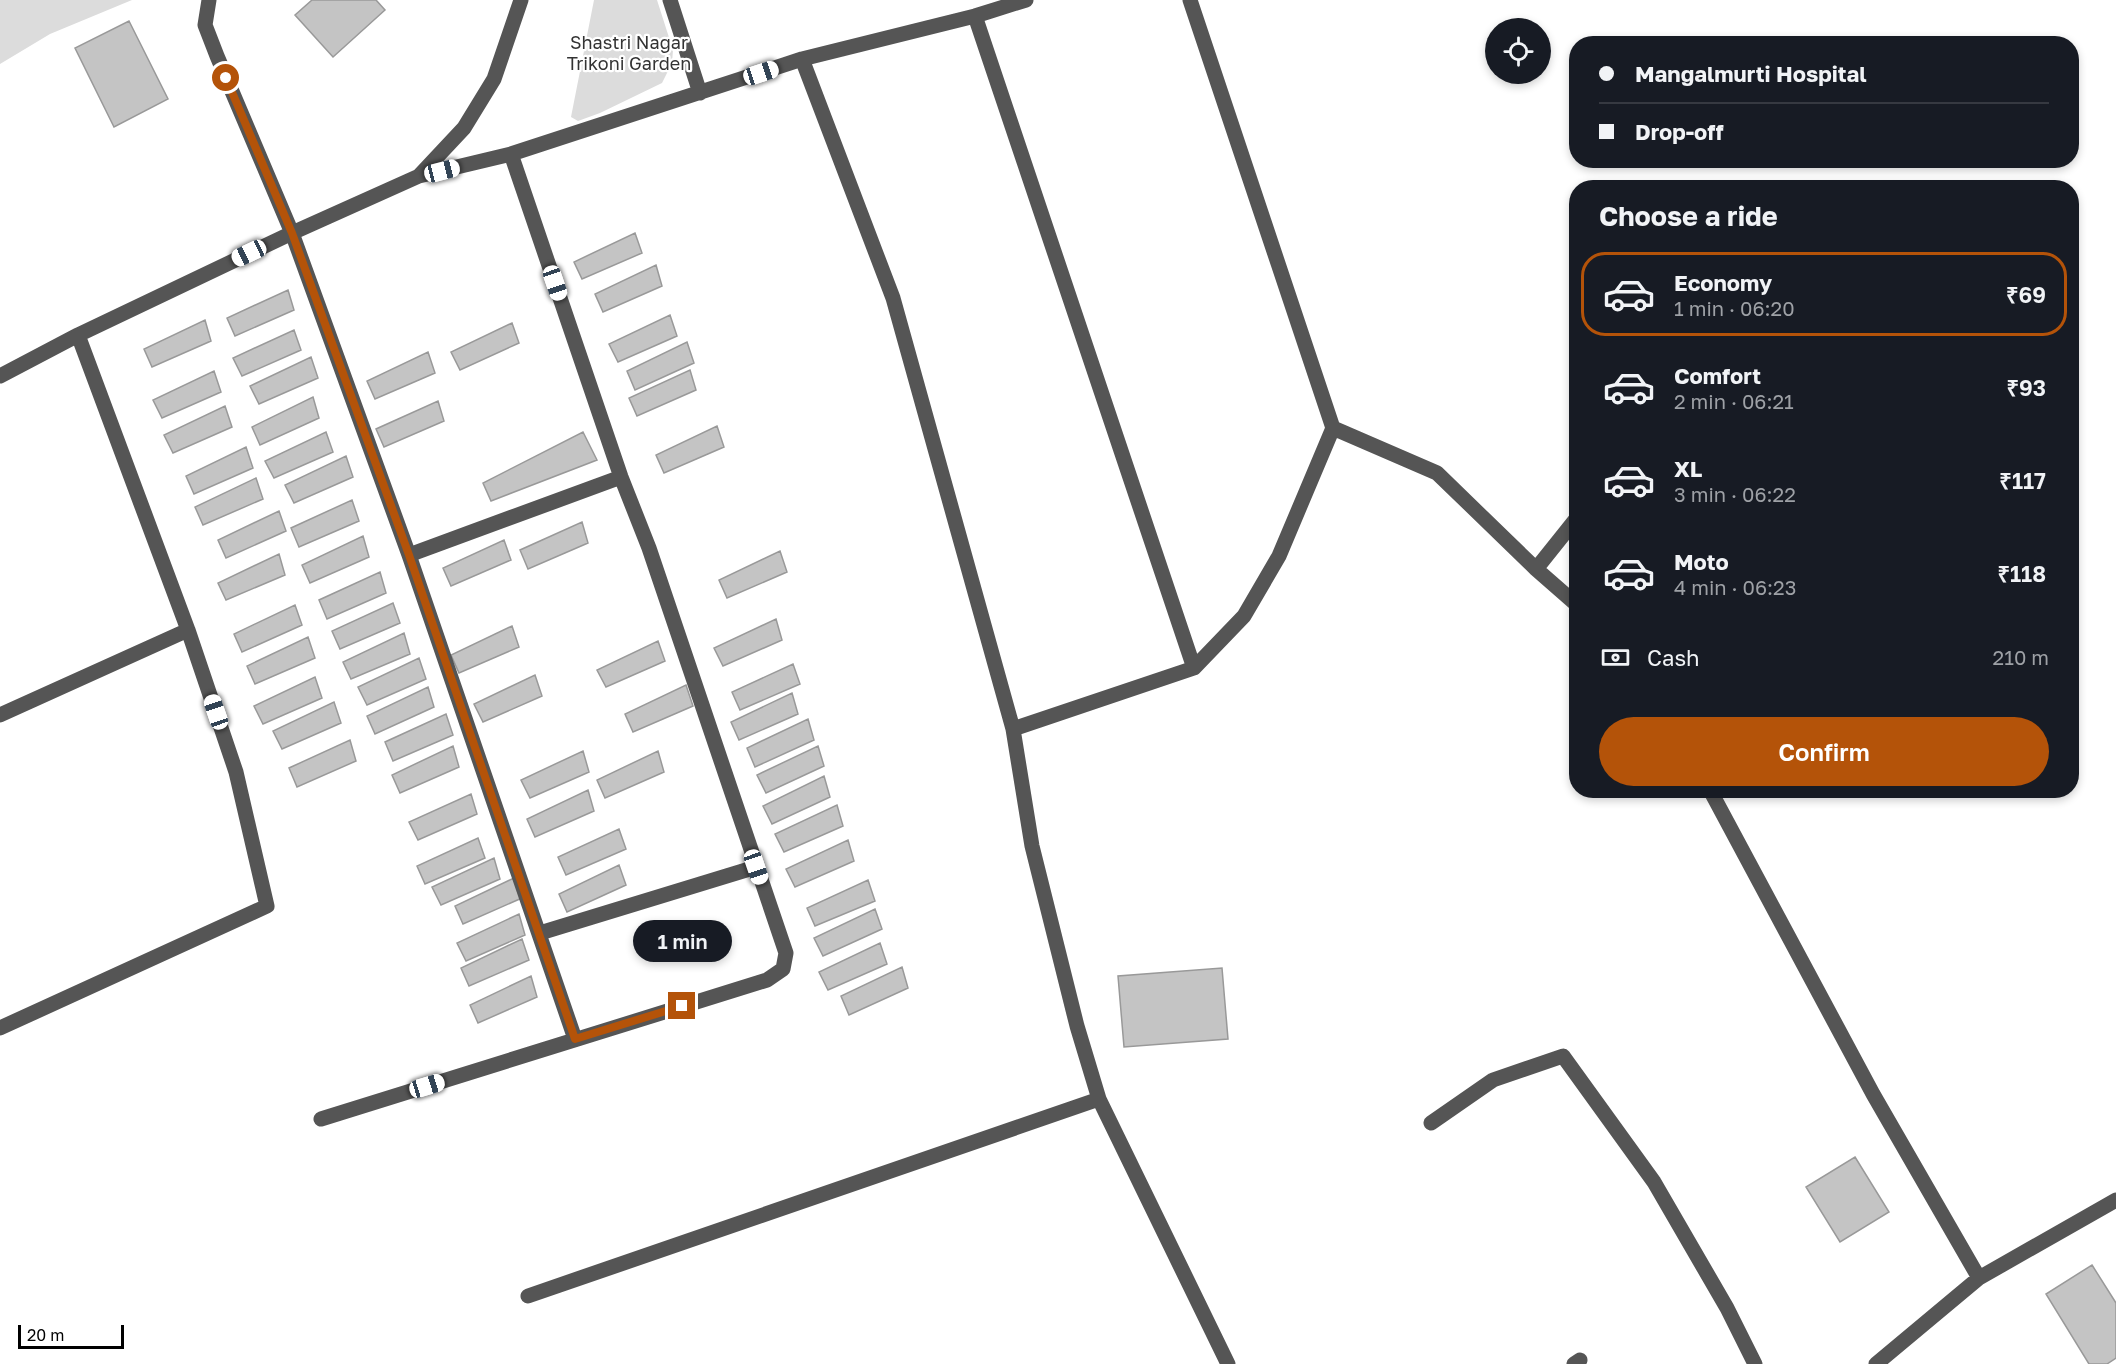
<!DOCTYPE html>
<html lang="en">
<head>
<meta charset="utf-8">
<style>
  body { margin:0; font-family:"Golos Text",sans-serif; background:#242831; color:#f1f3f6; height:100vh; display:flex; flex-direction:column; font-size:22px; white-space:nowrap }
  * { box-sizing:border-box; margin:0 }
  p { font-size:20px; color:#9ea1a6 }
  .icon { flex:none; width:33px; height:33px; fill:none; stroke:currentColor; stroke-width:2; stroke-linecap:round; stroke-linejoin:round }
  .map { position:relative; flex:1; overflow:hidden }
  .panel { position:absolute; left:1569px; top:180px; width:510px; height:618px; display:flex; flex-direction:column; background:#171b24; border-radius:24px; box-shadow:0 3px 9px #0003 }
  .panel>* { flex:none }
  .hud { position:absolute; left:1569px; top:36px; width:510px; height:132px; border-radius:24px; box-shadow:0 3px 9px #0003; display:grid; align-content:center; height:132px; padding:0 30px; background:#171b24 }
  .fabs { position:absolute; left:1485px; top:18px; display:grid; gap:12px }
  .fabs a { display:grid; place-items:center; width:66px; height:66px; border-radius:50%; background:#171b24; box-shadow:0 3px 9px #0003; font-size:30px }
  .scale { position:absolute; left:18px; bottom:15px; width:106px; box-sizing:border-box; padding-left:6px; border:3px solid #000; border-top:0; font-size:16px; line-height:21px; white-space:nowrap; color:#000; -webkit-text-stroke:4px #fff; paint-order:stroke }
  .end { position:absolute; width:27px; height:27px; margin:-14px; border:8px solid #b45309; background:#fff; box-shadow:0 0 0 3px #fff }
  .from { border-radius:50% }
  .bubble { position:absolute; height:42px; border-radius:21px; background:#171b24; box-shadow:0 3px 9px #0003; font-size:20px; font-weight:600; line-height:42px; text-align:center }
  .car { position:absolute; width:18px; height:36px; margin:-18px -9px; border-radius:8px; box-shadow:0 0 4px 2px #0007; background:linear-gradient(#fff 24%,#345 0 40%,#fff 0 76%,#345 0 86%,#fff 0) }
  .hud b { display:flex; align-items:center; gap:21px; height:57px; font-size:22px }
  .hud b+b { border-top:2px solid #363941 }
  .hud i { width:15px; height:15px; background:#f1f3f6 }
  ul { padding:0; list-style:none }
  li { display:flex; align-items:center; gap:18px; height:84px; margin:0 12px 9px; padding:0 18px; border:3px solid transparent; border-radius:24px }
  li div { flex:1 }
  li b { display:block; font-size:22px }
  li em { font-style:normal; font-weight:600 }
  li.selected { border-color:#b45309 }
  li>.icon { width:54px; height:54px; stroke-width:1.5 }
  h2 { padding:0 30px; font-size:27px; line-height:72px }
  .pay { display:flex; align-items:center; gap:15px; height:66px; padding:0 30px; font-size:22px }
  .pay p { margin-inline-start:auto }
  .primary-button { display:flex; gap:12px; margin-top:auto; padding:12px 30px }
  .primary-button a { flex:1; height:69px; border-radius:36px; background:#b45309; color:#fff; font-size:24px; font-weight:600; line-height:69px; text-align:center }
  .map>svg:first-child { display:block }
</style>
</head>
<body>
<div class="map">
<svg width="2116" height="1364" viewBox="0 0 2116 1364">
  <rect width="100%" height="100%" fill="#fff"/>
  <path fill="#dcdcdc" d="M0 0H132L50 34 0 64Z
    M594 0H657L673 50 672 63 662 83 600 113 578 121 571 117Z"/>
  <path fill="#c4c4c4" stroke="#999" stroke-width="1.5" d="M312 0H376L385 10 333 57 295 15Z
    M129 21 168 99 114 127 75 48Z
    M635 233 642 253 582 279 574 262Z
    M656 265 662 286 603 312 595 294Z
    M288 290 294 310 235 336 227 318Z
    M670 315 677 336 618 362 609 344Z
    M205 320 211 341 152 367 144 349Z
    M512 323 519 343 460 370 451 352Z
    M294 330 301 350 242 376 233 358Z
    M687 342 694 363 635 390 627 371Z
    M428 352 435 373 375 399 367 381Z
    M311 357 318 378 259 404 250 386Z
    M690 370 696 390 637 416 629 398Z
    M214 371 221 392 162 418 153 400Z
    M313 397 319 418 260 445 252 427Z
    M438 401 444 421 384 447 376 429Z
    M225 406 232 427 173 453 164 435Z
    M717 426 724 447 664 473 656 455Z
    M326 432 333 452 274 478 265 461Z
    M583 432 597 460 491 501 483 483Z
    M246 447 253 468 194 494 186 476Z
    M346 456 353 477 294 503 285 485Z
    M256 478 263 499 203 525 195 507Z
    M352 500 359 521 299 547 291 528Z
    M279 511 286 531 226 558 218 540Z
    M582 522 588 543 528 569 520 550Z
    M363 536 369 557 310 583 302 565Z
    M504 540 511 560 451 586 443 568Z
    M780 551 787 572 727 598 719 580Z
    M279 554 285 575 226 600 218 583Z
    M380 572 386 593 327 619 319 600Z
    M393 603 400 623 340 649 332 631Z
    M295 605 302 625 242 652 234 634Z
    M776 619 782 640 723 666 714 648Z
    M512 626 519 647 459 673 451 655Z
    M404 633 410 654 351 679 343 662Z
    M308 637 315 658 255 684 247 666Z
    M658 641 665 661 606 687 597 670Z
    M419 658 426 679 367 705 358 687Z
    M793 664 800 684 740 710 732 692Z
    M535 675 542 696 483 722 474 704Z
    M315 677 322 698 263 724 254 706Z
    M686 685 693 706 633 732 625 714Z
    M428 687 434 707 375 734 367 716Z
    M792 693 798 714 739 740 731 722Z
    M334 702 341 723 282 749 273 731Z
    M446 714 453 735 393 761 385 742Z
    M808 719 814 740 755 767 747 748Z
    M350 740 356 761 297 787 289 768Z
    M453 746 459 767 400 793 392 775Z
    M818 746 824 766 766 793 757 775Z
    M583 751 589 772 530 798 521 780Z
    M658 751 664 772 605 798 597 780Z
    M824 776 830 797 772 824 763 806Z
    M588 790 594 811 535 837 527 819Z
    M471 794 477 814 418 840 409 822Z
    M837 805 843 826 784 852 775 834Z
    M619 829 626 849 566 875 558 857Z
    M478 838 485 858 425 884 417 866Z
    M848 840 854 861 795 887 786 869Z
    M494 858 500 879 441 905 432 887Z
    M619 865 626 885 567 912 559 894Z
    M516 877 522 898 463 924 455 906Z
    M868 880 875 901 815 926 807 908Z
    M875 909 882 929 823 956 814 938Z
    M519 914 525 935 466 961 457 943Z
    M522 939 529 960 469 986 461 968Z
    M880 943 887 964 828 990 819 972Z
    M902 967 908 988 849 1015 841 996Z
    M1222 968 1228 1039 1124 1047 1118 976Z
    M531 976 537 997 478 1023 470 1005Z
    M1855 1157 1889 1212 1840 1242 1806 1187Z
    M2092 1265 2116 1303V1358L2107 1364H2089L2046 1294Z"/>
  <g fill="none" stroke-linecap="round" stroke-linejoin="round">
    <path stroke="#555" stroke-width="15" d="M209 0 205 25 217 56 292 233 409 555 575 1039
      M670 0 700 93
      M1190 0 1333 428
      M975 16 1194 668
      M802 59 893 298 1013 729 1032 846 1077 1026 1099 1099 1228 1364
      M419 176 511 154 802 59 975 16 1026 0
      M0 376 78 335 292 233 419 176 464 128 494 79 521 0
      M409 555 621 477
      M1536 569 1576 519
      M0 715 188 630
      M1013 729 1194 668 1244 616 1279 556 1333 428 1437 473 1536 569 1576 604
      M1710 790 1873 1094 1979 1278
      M540 933 756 867
      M0 1028 267 906 236 772 188 630 78 335
      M321 1119 767 980 783 969 786 953 649 548 621 477 511 154
      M1431 1123 1493 1080 1563 1056 1654 1182 1727 1308 1755 1364
      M528 1296 1099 1099
      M1574 1364 1580 1360
      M1876 1364 1979 1278 2116 1200"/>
  </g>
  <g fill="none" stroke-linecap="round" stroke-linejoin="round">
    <path stroke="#b45309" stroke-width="8" d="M226 78 292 233 409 555 575 1039 682 1006"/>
  </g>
  <g text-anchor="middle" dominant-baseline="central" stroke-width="4.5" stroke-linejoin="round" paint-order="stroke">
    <g font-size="18" fill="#333" stroke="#fff">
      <text x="629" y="42">Shastri Nagar<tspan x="629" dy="21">Trikoni Garden</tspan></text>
    </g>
  </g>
</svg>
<div class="fabs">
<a><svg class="icon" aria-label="locate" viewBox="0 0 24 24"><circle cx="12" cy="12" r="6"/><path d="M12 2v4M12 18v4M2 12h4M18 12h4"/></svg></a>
</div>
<div class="scale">20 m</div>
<i class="end from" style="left:226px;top:78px"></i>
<i class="end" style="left:682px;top:1006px"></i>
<div class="bubble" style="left:633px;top:920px;width:99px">1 min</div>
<i class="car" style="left:761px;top:73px;rotate:72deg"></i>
<i class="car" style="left:442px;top:171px;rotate:76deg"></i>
<i class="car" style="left:249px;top:253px;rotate:245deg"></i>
<i class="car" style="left:555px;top:283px;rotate:161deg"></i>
<i class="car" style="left:216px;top:712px;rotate:341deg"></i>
<i class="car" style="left:756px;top:867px;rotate:161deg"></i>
<i class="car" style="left:427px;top:1086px;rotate:73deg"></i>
<div class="hud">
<b><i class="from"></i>Mangalmurti Hospital</b>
<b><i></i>Drop-off</b>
</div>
<section class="panel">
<h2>Choose a ride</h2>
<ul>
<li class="selected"><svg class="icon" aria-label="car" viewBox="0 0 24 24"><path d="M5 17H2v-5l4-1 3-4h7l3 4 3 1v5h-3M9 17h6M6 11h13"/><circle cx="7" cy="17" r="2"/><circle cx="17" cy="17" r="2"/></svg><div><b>Economy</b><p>1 min · 06:20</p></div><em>₹69</em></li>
<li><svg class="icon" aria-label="car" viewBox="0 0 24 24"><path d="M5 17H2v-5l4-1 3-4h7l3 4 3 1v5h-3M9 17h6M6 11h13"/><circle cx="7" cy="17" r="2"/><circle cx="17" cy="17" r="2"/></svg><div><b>Comfort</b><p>2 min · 06:21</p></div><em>₹93</em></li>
<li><svg class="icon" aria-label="car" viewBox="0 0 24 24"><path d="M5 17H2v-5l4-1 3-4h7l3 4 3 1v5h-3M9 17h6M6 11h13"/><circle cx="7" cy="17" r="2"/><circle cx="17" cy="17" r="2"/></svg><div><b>XL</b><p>3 min · 06:22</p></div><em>₹117</em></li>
<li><svg class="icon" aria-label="car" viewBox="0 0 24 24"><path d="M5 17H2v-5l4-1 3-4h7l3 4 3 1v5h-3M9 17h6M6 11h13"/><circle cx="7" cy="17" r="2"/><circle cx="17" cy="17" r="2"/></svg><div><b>Moto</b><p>4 min · 06:23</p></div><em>₹118</em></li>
</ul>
<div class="pay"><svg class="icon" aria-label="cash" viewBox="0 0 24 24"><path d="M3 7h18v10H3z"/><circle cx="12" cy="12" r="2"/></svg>Cash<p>210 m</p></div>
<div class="primary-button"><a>Confirm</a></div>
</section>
</div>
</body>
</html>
